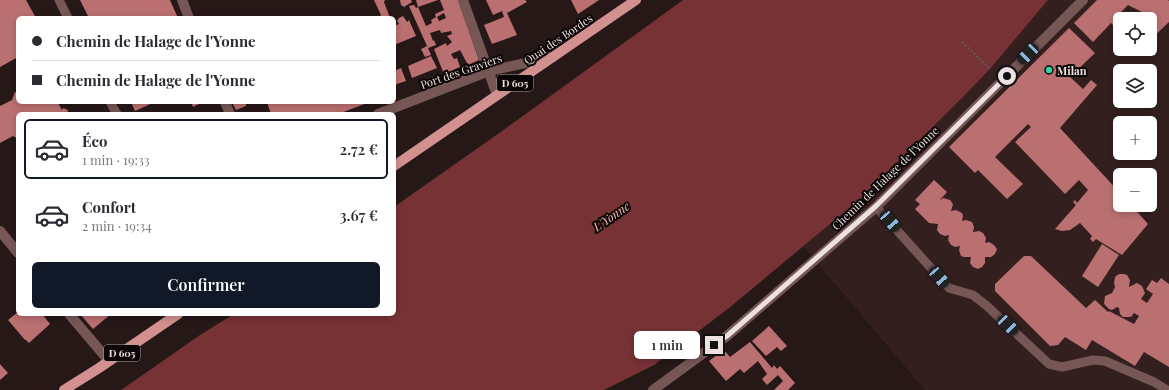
<!DOCTYPE html>
<html lang="fr">
<head>
<meta charset="utf-8">
<style>
  body { margin:0; font-family:"Playfair Display",serif; background:#f7f7f7; color:#2b2b33; height:100vh; display:flex; flex-direction:column; font-size:15px; white-space:nowrap }
  * { box-sizing:border-box; margin:0 }
  p { font-size:13px; color:#7c7c81 }
  .icon { flex:none; width:22px; height:22px; fill:none; stroke:currentColor; stroke-width:2; stroke-linecap:round; stroke-linejoin:round }
  .map { position:relative; flex:1; overflow:hidden }
  .side { position:absolute; left:16px; top:112px; width:380px; height:204px; display:flex; flex-direction:column; background:#fff; border-radius:6px; box-shadow:0 2px 6px #0003 }
  .side>* { flex:none }
  .banner { position:absolute; left:16px; top:16px; width:380px; height:88px; border-radius:6px; box-shadow:0 2px 6px #0003; display:grid; align-content:center; height:88px; padding:0 16px; background:#fff }
  .buttons { position:absolute; left:1113px; top:12px; display:grid; gap:8px }
  .buttons a { display:grid; place-items:center; width:44px; height:44px; border-radius:6px; background:#fff; box-shadow:0 2px 6px #0003; font-size:20px }
  .end { position:absolute; width:18px; height:18px; margin:-9px; border:5px solid #ece1e0; background:#111; box-shadow:0 0 0 2px #111 }
  .from { border-radius:50% }
  .bubble { position:absolute; height:28px; border-radius:6px; background:#fff; box-shadow:0 2px 6px #0003; font-size:13px; font-weight:600; line-height:28px; text-align:center }
  .car { position:absolute; width:12px; height:24px; margin:-12px -6px; border-radius:5px; box-shadow:0 0 3px 1px #0007; background:linear-gradient(#222 24%,#8ab4d8 0 40%,#222 0 76%,#8ab4d8 0 86%,#222 0) }
  .banner b { display:flex; align-items:center; gap:14px; height:38px; font-size:15px }
  .banner b+b { border-top:1px solid #e1e1e2 }
  .banner i { width:10px; height:10px; background:#2b2b33 }
  ul { padding:7px 0 0; list-style:none }
  li { display:flex; align-items:center; gap:12px; height:60px; margin:0 8px 6px; padding:0 8px; border:2px solid transparent; border-radius:6px }
  li div { flex:1 }
  li b { display:block; font-size:15px }
  li em { font-style:normal; font-weight:600 }
  li.current { border-color:#111827 }
  li>.icon { width:36px; height:36px; stroke-width:1.5 }
  .action { display:flex; gap:8px; margin-top:auto; padding:8px 16px }
  .action a { flex:1; height:46px; border-radius:6px; background:#111827; color:#fff; font-size:16px; font-weight:600; line-height:46px; text-align:center }
  .map>svg:first-child { display:block }
</style>
</head>
<body>
<div class="map">
<svg width="1169" height="390" viewBox="0 0 1169 390">
  <rect width="100%" height="100%" fill="#271818"/>
  <path fill="#341f1f" fill-rule="evenodd" d="M1048 0H1169V390H925L803 246 860 199 963 97 990 69ZM1120 19H1150V49H1120ZM1120 71H1150V101H1120ZM1120 123H1150V153H1120ZM1120 175H1150V205H1120Z"/>
  <path fill="#763235" d="M683 0H1048L990 69 963 97 860 199 729 308 654 365 604 390H121L200 335 234 314H394V207L502 131Z"/>
  <path fill="#ba6f70" fill-rule="evenodd" d="M0 0H26L36 18H18V57L0 67Z
    M80 0H170L178 18H89Z
    M374 0H385L384 2 390 18H381L380 16 381 15Z
    M400 0H411L412 2 404 7 401 5Z
    M416 0H438L418 7 426 26 432 23 431 20 436 17 435 14 444 10 440 0H458L479 60 468 65 460 50 458 51 451 54 454 59 457 58 460 67 444 74 434 49 446 43 447 46 452 42 447 36 452 34 451 31 441 33 440 30 430 33 433 41 434 40 436 45 428 48 431 55 425 57 421 49 427 46 409 6 414 5 416 8 418 7ZM444 13 446 18 439 21 437 17Z
    M486 0H525L527 2 507 13 517 35 492 44 484 25 504 17 502 11 493 15Z
    M571 0H599L578 14Z
    M1097 0H1168L1169 1V22L1150 40V19H1135L1142 12 1128 5 1117 16 1120 19V27L1117 29 1111 23 1093 42 1074 23Z
    M403 16 407 22 409 20 416 36 394 45V26L399 24 397 21 399 18Z
    M1069 28 1095 53 1070 77 1083 89 1091 80 1097 85 1060 128 1120 193V205H1131L1148 224 1122 255 1096 239 1093 242 1090 239 1092 236 1080 223 1070 230 1062 231 1055 229 1076 205 1073 202 1075 200 1077 203 1088 190 1079 180 1065 194 1015 142 1031 127 1028 124 995 157 1023 184 1007 199 978 170 975 173 949 147Z
    M431 56 437 68 412 78 408 66Z
    M401 68 406 81 394 85V71Z
    M15 92 18 93V102H56L58 103 62 110 63 108 68 110 67 114H18V139L13 136 0 143V106L12 100Z
    M131 102H155L135 111Z
    M191 102H203L193 107Z
    M232 102H246V106L236 110Z
    M267 102H370L338 114H271Z
    M934 180 947 192 939 201 943 198 950 200 953 204 951 211 956 210 962 213 963 216 962 221 966 220 972 222 974 227 973 232 979 231 983 233 986 238 985 243 989 242 994 245 997 249 995 254 991 257H985V263L982 267 978 269 973 267 970 263 971 257H964L961 256 959 250 960 246 955 247 951 245 948 240 949 235 945 236 940 234 937 230 938 224 929 223 915 209 920 204 915 200Z
    M1102 244 1119 255 1098 287 1082 276Z
    M1024 256H1031L1086 308 1095 300 1108 312 1109 311 1134 324 1139 316 1134 313 1131 317H1123L1120 314 1119 308 1117 307 1112 310 1109 309 1104 304 1105 296 1112 293 1115 287 1114 283 1115 277 1119 274H1124L1127 275 1130 280 1129 287 1137 283 1142 286 1145 293 1141 299 1147 303 1153 294 1146 289 1152 280 1157 283 1161 278 1169 284V367L1144 352 1135 366 1092 340 1086 350 1065 337 1058 345 1050 346 995 291V284Z
    M18 312V314H42L50 324 29 343 26 340H25L8 320Z
    M80 314H111L93 329Z
    M769 326 787 346 781 351 777 347 766 356 752 341Z
    M750 342 772 368 774 365 777 369 780 366 795 383 788 390H774L783 381 778 375 767 385 762 379 767 374 758 361 744 373 740 369 726 381 709 361 724 350 730 357Z
    M0 364 8 373 0 380Z"/>
  <g fill="none" stroke-linecap="round" stroke-linejoin="round">
    <path stroke="#645756" stroke-width="2.5" stroke-dasharray="2 2" stroke-linecap="butt" d="M962 42 990 69"/>
    <path stroke="#765756" stroke-width="9" d="M59 0 68 18
      M110 102 117 114
      M876 207 949 288 973 295 987 306 1049 364 1062 367 1093 360 1105 361 1154 382 1167 390"/>
    <path stroke="#765756" stroke-width="10" d="M182 0 189 18
      M463 0 497 95
      M225 102 230 114
      M378 114 489 71 553 57
      M0 231 18 253
      M69 314 109 361
      M653 390 727 336 876 207 1083 0"/>
    <path stroke="#d29090" stroke-width="10" d="M394 166 636 0
      M64 390 99 368 178 314"/>
  </g>
  <g fill="none" stroke-linecap="round" stroke-linejoin="round">
    <path stroke="#ece1e0" stroke-width="5" d="M714 345 727 336 876 206 1007 76"/>
  </g>
  <circle fill="#32d4a9" stroke="#0b0605" stroke-width="1.5" cx="1049" cy="70" r="4"/>
  <g text-anchor="middle" dominant-baseline="central" stroke-width="4" stroke-linejoin="round" paint-order="stroke">
    <g fill="#0b0605" stroke="#a89f9e" stroke-width="1">
      <rect x="497" y="75" width="36" height="16" rx="3"/>
      <rect x="104" y="345" width="36" height="16" rx="3"/>
    </g>
    <g font-size="10" font-weight="bold" fill="#ece1e0">
      <text x="515" y="83">D 605</text>
      <text x="122" y="353">D 605</text>
    </g>
    <g font-size="11" fill="#ece1e0" stroke="#0b0605">
      <text transform="translate(558 39) rotate(-34)">Quai des Bordes</text>
      <text transform="translate(461 71) rotate(-19)">Port des Graviers</text>
      <text transform="translate(885 178) rotate(-44)">Chemin de Halage de l'Yonne</text>
    </g>
    <g font-size="11" font-weight="bold" fill="#ece1e0" stroke="#0b0605" text-anchor="start">
      <text x="1057" y="70">Milan</text>
    </g>
    <g font-size="12" font-style="italic" fill="#febdbc" stroke="#0b0605">
      <text transform="translate(611 216) rotate(-35)">L'Yonne</text>
    </g>
  </g>
</svg>
<div class="buttons">
<a><svg class="icon" aria-label="locate" viewBox="0 0 24 24"><circle cx="12" cy="12" r="6"/><path d="M12 2v4M12 18v4M2 12h4M18 12h4"/></svg></a>
<a><svg class="icon" aria-label="layers" viewBox="0 0 24 24"><path d="M12 4l9 5-9 5-9-5zM3 14l9 5 9-5"/></svg></a>
<a>+</a>
<a>−</a>
</div>
<i class="end from" style="left:1007px;top:76px"></i>
<i class="end" style="left:714px;top:345px"></i>
<div class="bubble" style="left:634px;top:331px;width:66px">1 min</div>
<i class="car" style="left:1028px;top:54px;rotate:225deg"></i>
<i class="car" style="left:890px;top:221px;rotate:139deg"></i>
<i class="car" style="left:939px;top:277px;rotate:139deg"></i>
<i class="car" style="left:1008px;top:325px;rotate:134deg"></i>
<div class="banner">
<b><i class="from"></i>Chemin de Halage de l'Yonne</b>
<b><i></i>Chemin de Halage de l'Yonne</b>
</div>
<section class="side">
<ul>
<li class="current"><svg class="icon" aria-label="car" viewBox="0 0 24 24"><path d="M5 17H2v-5l4-1 3-4h7l3 4 3 1v5h-3M9 17h6M6 11h13"/><circle cx="7" cy="17" r="2"/><circle cx="17" cy="17" r="2"/></svg><div><b>Éco</b><p>1 min · 19:33</p></div><em>2.72 €</em></li>
<li><svg class="icon" aria-label="car" viewBox="0 0 24 24"><path d="M5 17H2v-5l4-1 3-4h7l3 4 3 1v5h-3M9 17h6M6 11h13"/><circle cx="7" cy="17" r="2"/><circle cx="17" cy="17" r="2"/></svg><div><b>Confort</b><p>2 min · 19:34</p></div><em>3.67 €</em></li>
</ul>
<div class="action"><a>Confirmer</a></div>
</section>
</div>
</body>
</html>
